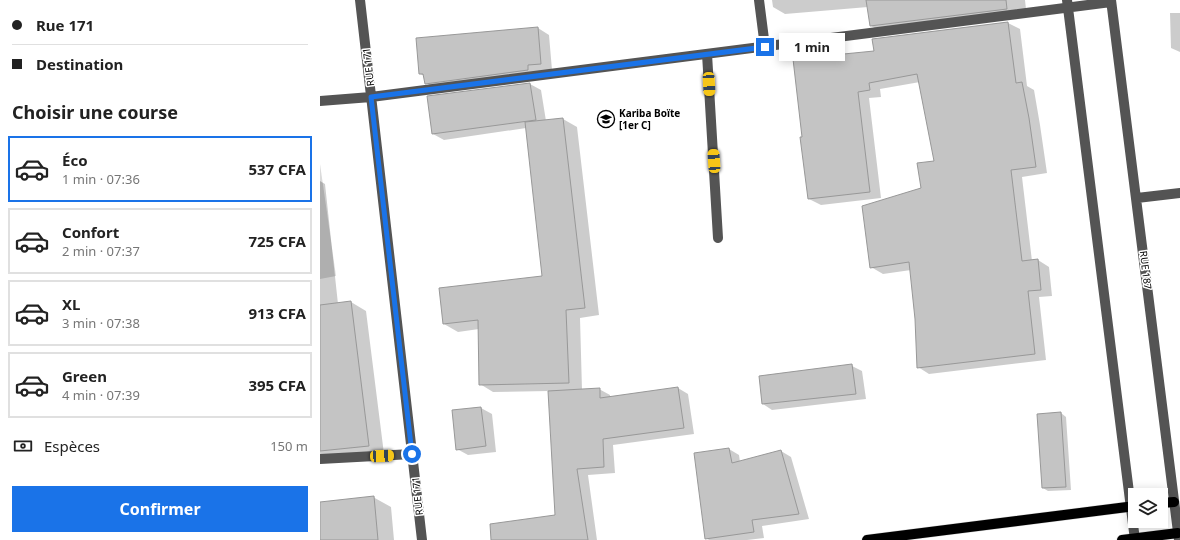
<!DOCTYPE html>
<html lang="fr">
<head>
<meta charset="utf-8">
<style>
  body { margin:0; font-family:"Noto Sans",sans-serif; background:#f6f6f6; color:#222; height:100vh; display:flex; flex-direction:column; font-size:15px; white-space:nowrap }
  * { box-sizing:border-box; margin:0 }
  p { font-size:13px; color:#767676 }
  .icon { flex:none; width:22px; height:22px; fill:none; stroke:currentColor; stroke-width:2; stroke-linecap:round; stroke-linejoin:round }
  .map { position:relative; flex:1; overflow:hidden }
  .sheet { display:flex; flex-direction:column; background:#fff; width:320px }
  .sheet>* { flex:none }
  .hud { display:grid; align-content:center; height:88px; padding:0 12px; background:#fff }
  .tools { position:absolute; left:808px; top:488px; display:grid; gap:8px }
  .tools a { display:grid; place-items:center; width:40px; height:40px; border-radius:0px; background:#fff; box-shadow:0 2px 10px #0003; font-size:20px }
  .end { position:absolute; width:18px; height:18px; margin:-9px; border:5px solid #1a73e8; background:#fff; box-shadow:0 0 0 2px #fff }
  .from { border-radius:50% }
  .bubble { position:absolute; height:28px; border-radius:0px; background:#fff; box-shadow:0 2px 10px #0003; font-size:13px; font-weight:700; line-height:28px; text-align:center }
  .car { position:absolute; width:12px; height:24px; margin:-12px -6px; border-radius:5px; box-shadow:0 0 3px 1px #0007; background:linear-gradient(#f5c518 24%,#345 0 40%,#f5c518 0 76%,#345 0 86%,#f5c518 0) }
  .hud b { display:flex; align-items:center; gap:14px; height:38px; font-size:15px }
  .hud b+b { border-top:1px solid #e0e0e0 }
  .hud i { width:10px; height:10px; background:#222 }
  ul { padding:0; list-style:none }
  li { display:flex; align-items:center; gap:12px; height:66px; margin:0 8px 6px; padding:0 4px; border:2px solid #e0e0e0; border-radius:0px }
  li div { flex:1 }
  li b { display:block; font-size:15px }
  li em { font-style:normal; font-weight:700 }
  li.on { border-color:#1a73e8 }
  li>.icon { width:36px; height:36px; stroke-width:1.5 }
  h2 { padding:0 12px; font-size:18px; line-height:48px }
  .pay { display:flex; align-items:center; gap:10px; height:44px; padding:0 12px; font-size:15px }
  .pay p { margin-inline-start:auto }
  .action { display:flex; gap:8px; margin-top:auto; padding:8px 12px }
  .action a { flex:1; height:46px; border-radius:0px; background:#1a73e8; color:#fff; font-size:16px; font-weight:700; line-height:46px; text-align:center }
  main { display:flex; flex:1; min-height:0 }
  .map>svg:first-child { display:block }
</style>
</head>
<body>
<main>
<section class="sheet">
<div class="hud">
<b><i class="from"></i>Rue 171</b>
<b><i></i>Destination</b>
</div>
<h2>Choisir une course</h2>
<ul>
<li class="on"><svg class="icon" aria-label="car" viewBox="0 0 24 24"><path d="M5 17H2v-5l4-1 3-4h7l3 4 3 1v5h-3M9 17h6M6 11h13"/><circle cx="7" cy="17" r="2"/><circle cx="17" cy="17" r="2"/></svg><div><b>Éco</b><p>1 min · 07:36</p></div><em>537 CFA</em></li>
<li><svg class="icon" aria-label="car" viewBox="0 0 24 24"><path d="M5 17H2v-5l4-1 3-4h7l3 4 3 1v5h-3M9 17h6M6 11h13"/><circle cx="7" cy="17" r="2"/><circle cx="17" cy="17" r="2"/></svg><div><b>Confort</b><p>2 min · 07:37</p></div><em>725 CFA</em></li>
<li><svg class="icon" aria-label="car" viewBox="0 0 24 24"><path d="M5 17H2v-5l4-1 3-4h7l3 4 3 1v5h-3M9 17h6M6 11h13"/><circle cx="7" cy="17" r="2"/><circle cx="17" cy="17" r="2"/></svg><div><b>XL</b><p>3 min · 07:38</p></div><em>913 CFA</em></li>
<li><svg class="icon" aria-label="car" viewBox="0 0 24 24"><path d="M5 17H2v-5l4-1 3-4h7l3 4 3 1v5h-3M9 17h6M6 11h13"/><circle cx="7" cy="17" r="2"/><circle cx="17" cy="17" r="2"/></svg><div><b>Green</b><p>4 min · 07:39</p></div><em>395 CFA</em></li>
</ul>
<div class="pay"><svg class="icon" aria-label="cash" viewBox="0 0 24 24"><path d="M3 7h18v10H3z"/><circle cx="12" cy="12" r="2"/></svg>Espèces<p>150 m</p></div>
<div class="action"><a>Confirmer</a></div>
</section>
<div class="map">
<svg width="860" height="540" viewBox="0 0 860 540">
  <rect width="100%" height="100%" fill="#fff"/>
  <path fill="#dbdbdb" d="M0 164 16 276 0 279Z"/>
  <path fill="#0003" d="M452 0H705L706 9 564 33 551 26 548 7 465 14 453 7Z
    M850 13H860V52L851 48Z
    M688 23 700 29 707 86 714 90 720 125 727 173 702 177 712 261 718 260 729 267 732 296 719 297 726 360 609 374 598 367 596 319 591 270 563 274 551 267 602 189 615 162 600 82 560 89 561 97 549 98 561 198 501 205 489 199 555 52 554 40Z
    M218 28 229 35 232 70 116 89 106 83 105 76 100 74Z
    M210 84 221 90 226 121 243 119 257 127 279 315 260 318 262 390 279 389 290 395V397L358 388 368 394 374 434 293 445 295 473 268 475 277 540H194L236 516 229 391 173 392 160 384 159 329 138 332 124 324 224 277 206 128 124 140 113 134 108 97Z
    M0 181 5 184 18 304 31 302 46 311 64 454 0 461Z
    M532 366 542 371 546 399 452 410 443 404Z
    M161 408 172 414 176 452 148 455 137 449Z
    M741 413 746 417 751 490 728 491 723 488Z
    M409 449 419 455 420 462 461 451 471 457 489 519 442 526 444 538 427 540H389L386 538Z
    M53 497 71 507 74 540H0V503Z"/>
  <path fill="#c4c4c4" stroke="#989898" d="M546 0H686L687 9 550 26Z
    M688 22 696 83 702 82 709 118 716 167 691 170 702 261 718 259 721 290 708 291 715 354 597 368 595 319 589 262 550 268 542 206 601 188 597 163 614 161 597 74 549 83 550 90 538 92 550 192 488 199 480 137H482L473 59 554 51 552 39Z
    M218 27 221 64 208 65V70L105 84 103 74H99L96 38Z
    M210 83 216 120 112 134 107 96Z
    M243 118 265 308 246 310 249 383 159 385 158 320 123 324 119 288 222 276 205 122Z
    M31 301 49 446 0 451V305Z
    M532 364 536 394 442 404 439 376Z
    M358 387 364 428 283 439 284 467 257 469 268 540H171L170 524 235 515 228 391 280 388V398Z
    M161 407 166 446 136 450 132 410Z
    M741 412 746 487 722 488 717 414Z
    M409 448 412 463 461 450 479 514 432 520 434 532 385 539 374 453Z
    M54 496 58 540H0V502Z"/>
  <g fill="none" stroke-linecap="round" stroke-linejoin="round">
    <g stroke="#dbdbdb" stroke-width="11">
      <path id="major" d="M841 503 854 502
        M547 540 815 506
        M802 540 858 533"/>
    </g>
    <path stroke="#545454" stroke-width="10" d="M40 0 102 540
      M439 0 445 47
      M747 0 815 540
      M791 0 859 540
      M387 54 398 238
      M0 101 51 97 791 2
      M817 198 860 193
      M0 459 92 454"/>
    <use href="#major" stroke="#000" stroke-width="10"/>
  </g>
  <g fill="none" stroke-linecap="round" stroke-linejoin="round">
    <path stroke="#1a73e8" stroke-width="5" d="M92 454 51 97 445 47"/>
  </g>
  <defs>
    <g id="school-ring" transform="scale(0.9)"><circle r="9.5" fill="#fff" stroke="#000" stroke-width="1.5"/><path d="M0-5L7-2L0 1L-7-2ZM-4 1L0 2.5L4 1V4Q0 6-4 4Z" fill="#000"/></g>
  </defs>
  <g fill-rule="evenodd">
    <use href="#school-ring" x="286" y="119"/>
  </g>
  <g text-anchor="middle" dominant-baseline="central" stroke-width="3" stroke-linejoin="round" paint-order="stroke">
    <g font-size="10" fill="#000" stroke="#fff">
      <text transform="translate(48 67) rotate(-97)">RUE 171</text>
      <text transform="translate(826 270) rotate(83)">RUE 187</text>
      <text transform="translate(97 496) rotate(-96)">RUE 171</text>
    </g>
    <g font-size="10" font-weight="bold" fill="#000" stroke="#fff" text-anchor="start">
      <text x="299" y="113">Kariba Boïte<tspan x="299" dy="12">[1er C]</tspan></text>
    </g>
  </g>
</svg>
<div class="tools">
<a><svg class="icon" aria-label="layers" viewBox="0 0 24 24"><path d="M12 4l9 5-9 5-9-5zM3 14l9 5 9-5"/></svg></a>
</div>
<i class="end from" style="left:92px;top:454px"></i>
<i class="end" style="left:445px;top:47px"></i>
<div class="bubble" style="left:459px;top:33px;width:66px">1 min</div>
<i class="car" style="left:389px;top:84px;rotate:177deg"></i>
<i class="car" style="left:394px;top:161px;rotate:356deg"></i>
<i class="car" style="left:62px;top:456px;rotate:87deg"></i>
</div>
</main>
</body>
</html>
